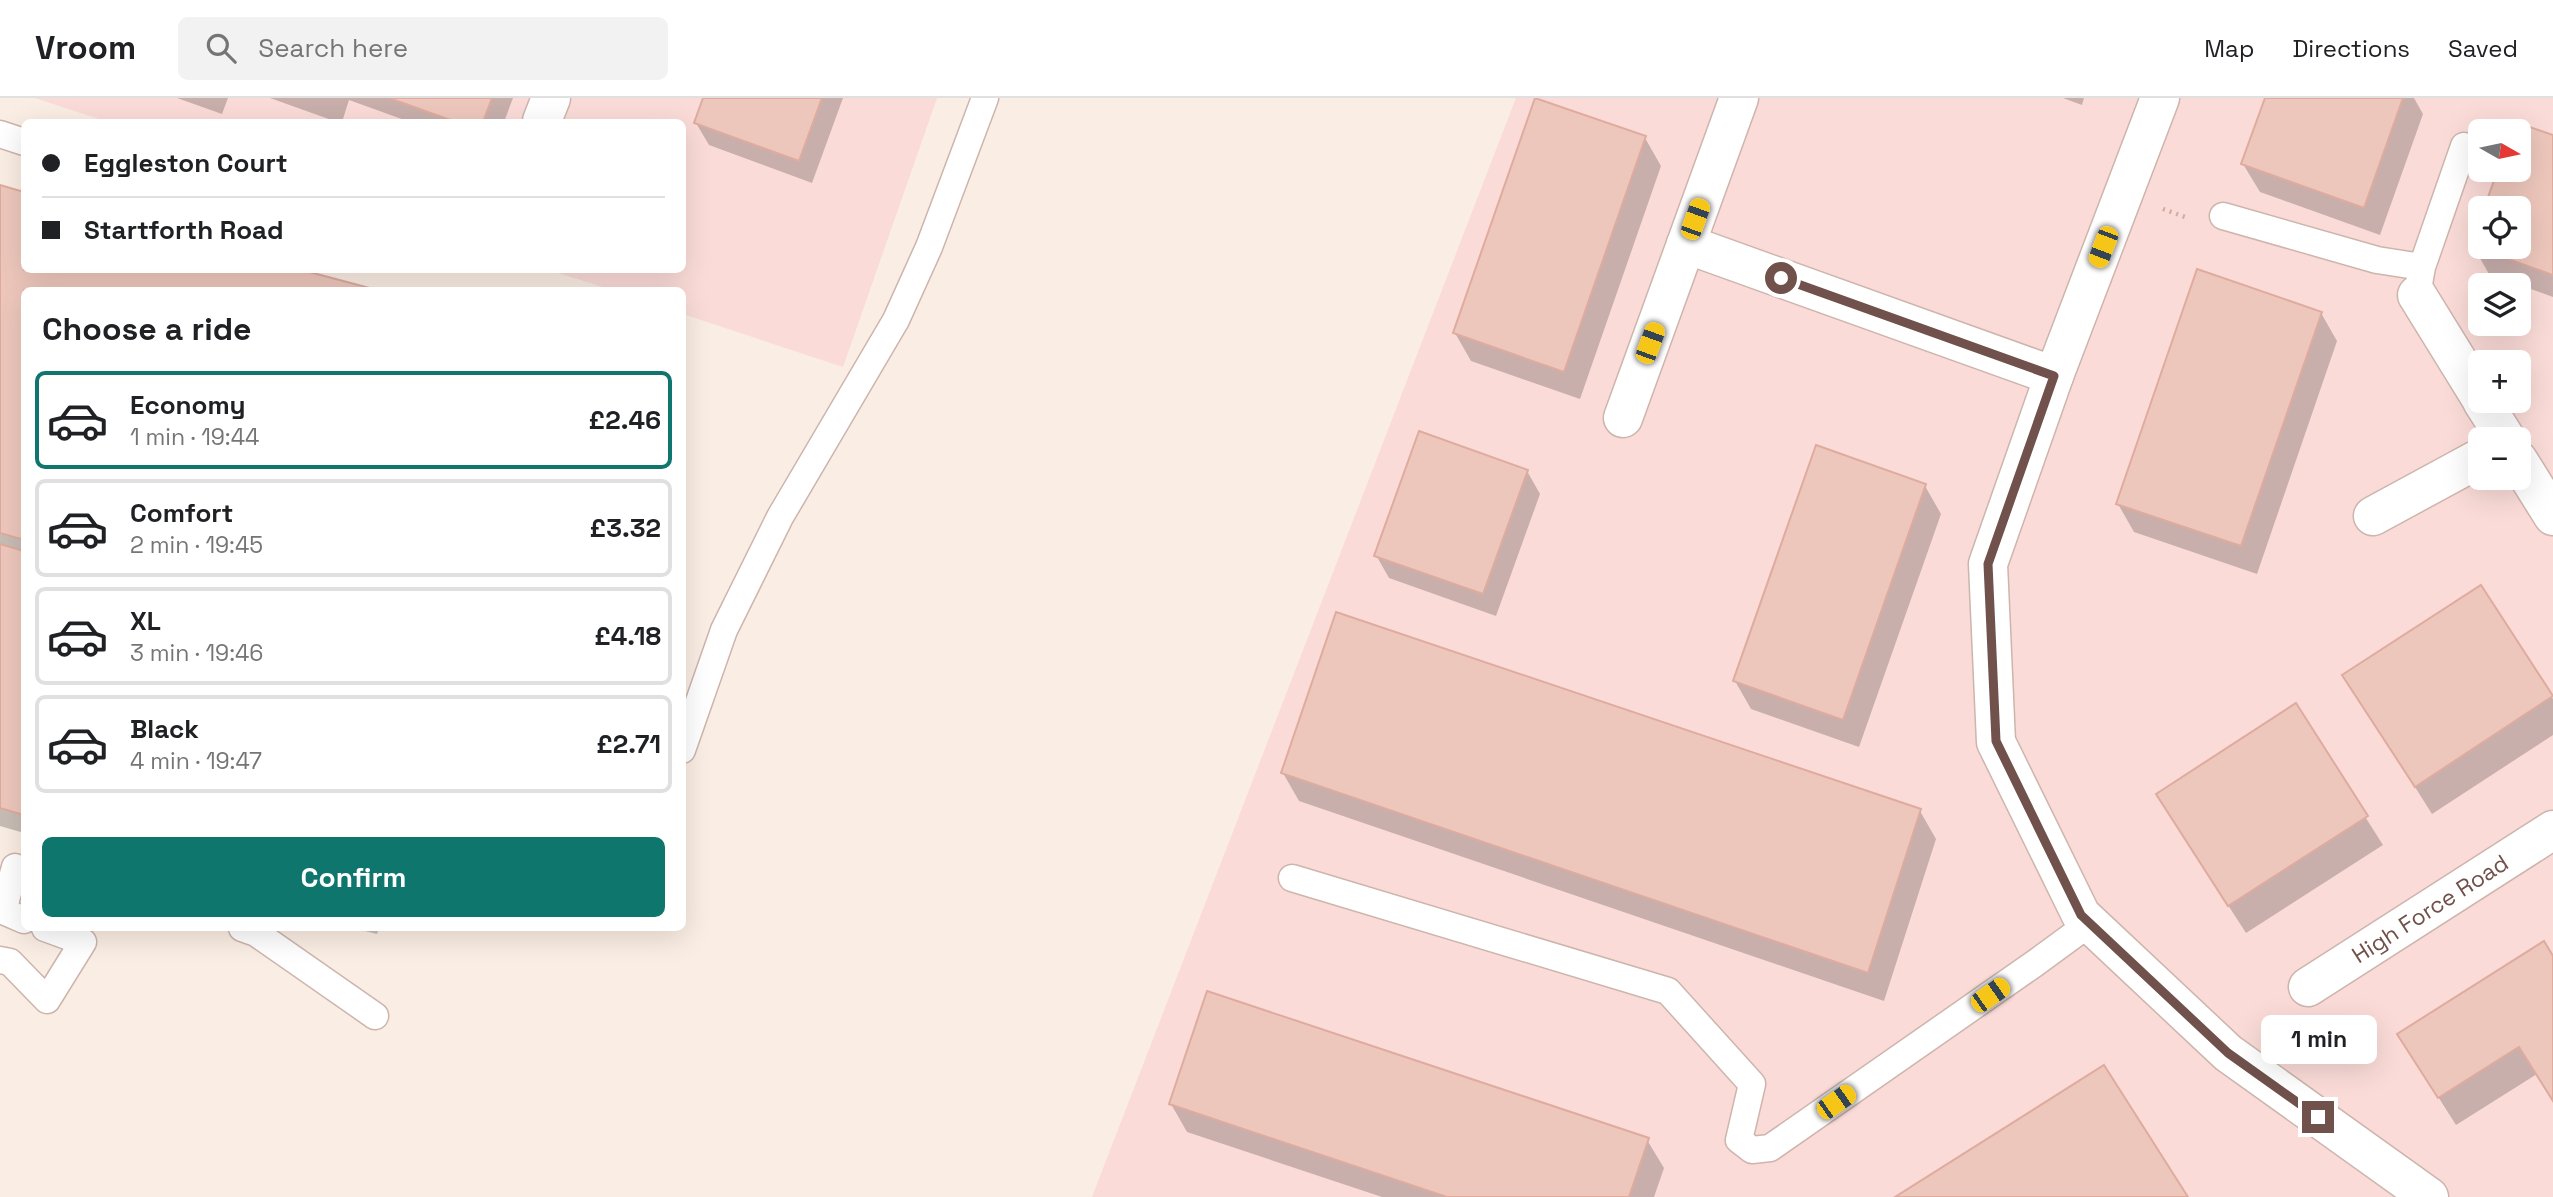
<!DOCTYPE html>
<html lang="en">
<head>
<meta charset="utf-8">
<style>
  body { margin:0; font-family:"Space Grotesk",sans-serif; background:#f2f2f2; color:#202124; height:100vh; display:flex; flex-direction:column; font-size:26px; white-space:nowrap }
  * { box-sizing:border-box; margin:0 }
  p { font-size:23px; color:#757577 }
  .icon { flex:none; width:38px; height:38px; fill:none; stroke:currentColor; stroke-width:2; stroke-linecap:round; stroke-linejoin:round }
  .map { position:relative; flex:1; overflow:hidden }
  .panel { position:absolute; left:21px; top:189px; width:665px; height:644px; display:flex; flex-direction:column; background:#fff; border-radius:10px; box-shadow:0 7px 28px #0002 }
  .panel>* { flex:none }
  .banner { position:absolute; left:21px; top:21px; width:665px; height:154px; border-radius:10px; box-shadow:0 7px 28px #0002; display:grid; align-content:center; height:154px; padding:0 21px; background:#fff }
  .needle { width:46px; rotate:99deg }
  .buttons { position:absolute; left:2468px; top:21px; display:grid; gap:14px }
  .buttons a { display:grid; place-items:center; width:63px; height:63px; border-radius:10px; background:#fff; box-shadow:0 7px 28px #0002; font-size:35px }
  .end { position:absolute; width:32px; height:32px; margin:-16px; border:9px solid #70514b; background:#fff; box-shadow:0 0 0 4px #fff }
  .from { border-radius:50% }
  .bubble { position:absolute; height:49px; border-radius:10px; background:#fff; box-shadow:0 7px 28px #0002; font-size:23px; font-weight:600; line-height:49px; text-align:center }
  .car { position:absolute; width:21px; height:42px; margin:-21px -10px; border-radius:9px; box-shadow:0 0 5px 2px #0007; background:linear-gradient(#f5c518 24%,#345 0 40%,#f5c518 0 76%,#345 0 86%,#f5c518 0) }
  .banner b { display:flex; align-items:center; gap:24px; height:66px; font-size:26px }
  .banner b+b { border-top:2px solid #e0e0e0 }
  .banner i { width:18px; height:18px; background:#202124 }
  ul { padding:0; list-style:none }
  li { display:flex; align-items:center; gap:21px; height:98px; margin:0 14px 10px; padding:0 7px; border:4px solid #e0e0e0; border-radius:10px }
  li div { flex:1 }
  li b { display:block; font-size:26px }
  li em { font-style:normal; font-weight:600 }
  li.selected { border-color:#0f766e }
  li>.icon { width:63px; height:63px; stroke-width:1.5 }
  h2 { padding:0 21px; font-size:32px; line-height:84px }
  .action { display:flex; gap:14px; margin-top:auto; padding:14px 21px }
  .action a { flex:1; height:80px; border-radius:10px; background:#0f766e; color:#fff; font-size:28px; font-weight:600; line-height:80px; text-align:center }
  header { display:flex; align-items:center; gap:42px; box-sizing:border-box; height:98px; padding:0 35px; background:#fff; border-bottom:2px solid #e0e0e0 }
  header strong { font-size:33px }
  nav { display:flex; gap:38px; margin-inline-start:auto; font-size:24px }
  .search { width:490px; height:63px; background:#f2f2f2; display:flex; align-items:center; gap:18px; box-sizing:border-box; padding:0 24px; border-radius:10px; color:#757577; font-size:26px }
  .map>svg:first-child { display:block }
</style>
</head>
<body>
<header>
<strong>Vroom</strong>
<div class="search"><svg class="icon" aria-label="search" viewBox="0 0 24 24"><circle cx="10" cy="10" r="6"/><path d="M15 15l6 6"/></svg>Search here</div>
<nav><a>Map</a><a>Directions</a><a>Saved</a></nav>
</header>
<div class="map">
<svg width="2553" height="1099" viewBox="0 0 2553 1099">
  <rect width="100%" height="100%" fill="#faede3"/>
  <path fill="#fadbd7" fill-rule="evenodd" d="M35 0H937L843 269 683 216 682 192H612L549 172H682V24H108Z
    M1516 0H2553V1099H1092ZM2480 33H2518V72H2480ZM2480 110H2518V149H2480ZM2480 187H2518V226H2480ZM2480 264H2518V303H2480ZM2480 341H2518V380H2480Z"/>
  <path fill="#0003" d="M177 0H228L222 16Z
    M270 0H513L504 24H410L349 2 342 24H337Z
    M705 0H843L812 85 709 47 696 25Z
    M2063 0H2084L2082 7Z
    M2267 0H2414L2423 16 2380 137 2260 94 2243 66Z
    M2516 26 2553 39V199L2489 176 2473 148 2518 149V110H2486L2500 72H2518V33H2513Z
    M1645 40 1661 68 1580 301 1471 263 1455 235Z
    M0 89 24 96V172H295L370 192H24V735L0 728Z
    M2321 215 2337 243 2257 476 2134 434 2118 406Z
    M1527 373 1540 396 1496 518 1389 480 1376 457Z
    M1925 388 1941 416 1859 649 1751 611 1735 583Z
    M2480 489 2553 601V637L2432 716 2345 578Z
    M2295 608 2383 747 2246 835 2175 725Z
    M1283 675 1920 713 1936 741 1884 903 1299 703Z
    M353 830H379L377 836Z
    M2553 861V1002L2537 976 2456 1027 2416 964Z
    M1171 1006 1647 1042 1664 1070 1654 1099H1382L1187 1034Z"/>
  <path fill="#eec7bc" stroke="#dfab9e" stroke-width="2" d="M389 0H492L483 24H456Z
    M703 0H822L799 63 694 25Z
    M1535 0 1646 38 1564 274 1453 235Z
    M2265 0H2403L2364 110 2241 66Z
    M2515 24 2553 37V177L2471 148 2480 123V149H2518V110H2484L2498 72H2518V33H2511Z
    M0 87 24 94V172H302L377 192H24V442L0 435Z
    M2197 171 2322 214 2241 448 2116 406Z
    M1419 333 1528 372 1483 496 1374 458Z
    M1816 347 1926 386 1843 622 1733 583Z
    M0 446 24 453V717L0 710Z
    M2481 487 2553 598 2415 689 2342 577Z
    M1336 514 1921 711 1868 875 1281 675Z
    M2296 605 2368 718 2228 808 2156 696Z
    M2544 843 2553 858V1003L2519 949 2438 1000 2397 936Z
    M1207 893 1649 1040 1629 1099H1447L1169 1006Z
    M2104 967 2188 1099H1895Z"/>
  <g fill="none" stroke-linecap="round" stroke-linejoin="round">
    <g stroke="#cdb5ad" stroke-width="29">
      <path id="lane" d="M0 36 24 44
        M2223 118 2377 162 2422 169
        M2419 186 2422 169 2464 48
        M682 652 724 532 780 419 896 222 929 149 985 0
        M15 769 3 813 24 822
        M1292 780 1668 893 1752 986 1739 1042 1752 1052 1770 1050 2034 866 2090 825
        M242 830 256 835 375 918
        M0 862 10 864 47 902 83 844 45 830"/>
    </g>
    <g stroke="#cdb5ad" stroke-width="41">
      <g id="street">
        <path d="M2160 0 2054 278 1988 466 1996 644 2081 817 2228 955 2429 1099"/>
        <path d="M542 23 551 0"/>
        <path d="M1686 146 2054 278"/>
        <path d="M2417 197 2480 299"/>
        <path d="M2482 303 2506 341"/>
        <path d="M1623 320 1739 0"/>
        <path d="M2518 362 2553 418"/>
        <path d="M2373 418 2480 360"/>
        <path id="s1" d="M2308 889 2553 732"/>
      </g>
    </g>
    <path stroke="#d2aaa0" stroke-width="4.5" stroke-dasharray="2 5" stroke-linecap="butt" d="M2163 111 2188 120"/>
    <use href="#lane" stroke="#fff" stroke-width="26"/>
    <use href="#street" stroke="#fff" stroke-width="38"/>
  </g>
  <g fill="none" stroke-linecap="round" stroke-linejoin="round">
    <path stroke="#70514b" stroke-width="9" d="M1781 180 2054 278 1988 466 1996 643 2081 817 2228 955 2318 1019"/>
  </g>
  <g text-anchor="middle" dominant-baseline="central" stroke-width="6" stroke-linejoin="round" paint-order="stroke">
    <g font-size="23" fill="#70514b" stroke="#fef1e8">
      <text stroke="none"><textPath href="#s1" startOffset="145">High Force Road</textPath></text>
    </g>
  </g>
</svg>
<div class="buttons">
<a><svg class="needle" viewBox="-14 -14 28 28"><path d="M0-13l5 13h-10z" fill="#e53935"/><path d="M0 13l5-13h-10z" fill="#757577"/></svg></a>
<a><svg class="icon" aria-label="locate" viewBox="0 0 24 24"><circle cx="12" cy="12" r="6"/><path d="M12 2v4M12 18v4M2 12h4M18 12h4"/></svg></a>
<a><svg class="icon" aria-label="layers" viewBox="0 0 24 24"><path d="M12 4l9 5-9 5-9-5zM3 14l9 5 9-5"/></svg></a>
<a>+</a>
<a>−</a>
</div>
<i class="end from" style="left:1781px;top:180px"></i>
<i class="end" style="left:2318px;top:1019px"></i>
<div class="bubble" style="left:2261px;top:917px;width:116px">1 min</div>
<i class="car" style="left:1695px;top:121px;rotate:20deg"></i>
<i class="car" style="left:2103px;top:149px;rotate:201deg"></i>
<i class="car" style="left:1650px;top:245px;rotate:20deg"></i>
<i class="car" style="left:1990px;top:897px;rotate:55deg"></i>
<i class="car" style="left:1836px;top:1004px;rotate:55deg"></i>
<div class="banner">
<b><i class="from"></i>Eggleston Court</b>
<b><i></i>Startforth Road</b>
</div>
<section class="panel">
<h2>Choose a ride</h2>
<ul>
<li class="selected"><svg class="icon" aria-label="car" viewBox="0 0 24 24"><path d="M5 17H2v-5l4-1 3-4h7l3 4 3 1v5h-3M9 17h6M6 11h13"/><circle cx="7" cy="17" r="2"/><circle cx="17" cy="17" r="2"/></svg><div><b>Economy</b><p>1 min · 19:44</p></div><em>£2.46</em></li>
<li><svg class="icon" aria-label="car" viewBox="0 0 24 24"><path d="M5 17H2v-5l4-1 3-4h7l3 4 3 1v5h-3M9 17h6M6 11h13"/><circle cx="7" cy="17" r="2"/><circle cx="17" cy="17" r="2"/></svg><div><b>Comfort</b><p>2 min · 19:45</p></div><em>£3.32</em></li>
<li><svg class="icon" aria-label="car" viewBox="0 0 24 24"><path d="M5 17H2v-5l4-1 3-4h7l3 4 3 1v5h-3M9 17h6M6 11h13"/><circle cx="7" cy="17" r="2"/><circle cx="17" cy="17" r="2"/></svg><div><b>XL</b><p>3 min · 19:46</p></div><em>£4.18</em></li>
<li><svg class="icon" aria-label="car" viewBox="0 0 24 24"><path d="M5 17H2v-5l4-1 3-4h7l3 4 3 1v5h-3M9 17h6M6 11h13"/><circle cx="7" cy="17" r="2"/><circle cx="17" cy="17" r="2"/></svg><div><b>Black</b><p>4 min · 19:47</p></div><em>£2.71</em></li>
</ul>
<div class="action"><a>Confirm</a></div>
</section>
</div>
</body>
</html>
